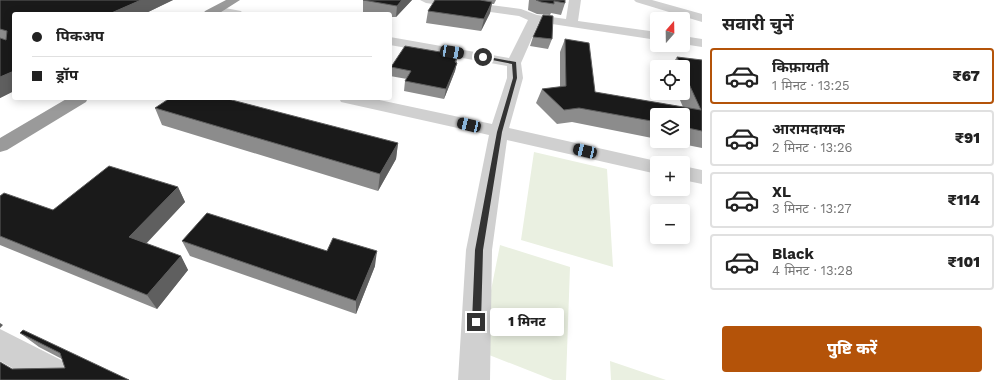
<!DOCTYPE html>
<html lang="hi">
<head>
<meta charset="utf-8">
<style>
  body { margin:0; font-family:"Work Sans","Noto Sans Devanagari",sans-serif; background:#f2f2f2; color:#222; height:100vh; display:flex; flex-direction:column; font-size:15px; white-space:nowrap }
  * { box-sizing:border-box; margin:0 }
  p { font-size:13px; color:#767676 }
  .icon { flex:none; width:22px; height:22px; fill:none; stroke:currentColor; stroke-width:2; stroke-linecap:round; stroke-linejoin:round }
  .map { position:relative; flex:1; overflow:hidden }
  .drawer { display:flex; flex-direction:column; background:#fff; width:300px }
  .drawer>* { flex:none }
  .top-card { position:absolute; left:12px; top:12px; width:380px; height:88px; border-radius:4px; box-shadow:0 2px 10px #0003; display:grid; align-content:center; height:88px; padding:0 20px; background:#fff }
  .needle { width:26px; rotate:20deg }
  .buttons { position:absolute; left:650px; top:12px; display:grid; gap:8px }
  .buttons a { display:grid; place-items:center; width:40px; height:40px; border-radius:4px; background:#fff; box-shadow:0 2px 10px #0003; font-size:20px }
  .end { position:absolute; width:18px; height:18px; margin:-9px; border:5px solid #333; background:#fff; box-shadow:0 0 0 2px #fff }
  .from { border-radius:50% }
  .bubble { position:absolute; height:28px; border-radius:4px; background:#fff; box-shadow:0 2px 10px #0003; font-size:13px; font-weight:800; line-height:28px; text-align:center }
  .car { position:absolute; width:12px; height:24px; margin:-12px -6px; border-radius:5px; box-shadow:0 0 3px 1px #0007; background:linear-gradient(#222 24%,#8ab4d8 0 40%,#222 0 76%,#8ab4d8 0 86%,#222 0) }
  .top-card b { display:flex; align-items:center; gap:14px; height:38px; font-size:15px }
  .top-card b+b { border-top:1px solid #e0e0e0 }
  .top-card i { width:10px; height:10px; background:#222 }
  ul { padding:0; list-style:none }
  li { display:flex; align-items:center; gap:12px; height:56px; margin:0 8px 6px; padding:0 12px; border:2px solid #e0e0e0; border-radius:4px }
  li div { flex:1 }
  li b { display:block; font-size:15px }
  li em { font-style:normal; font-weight:800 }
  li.active { border-color:#b45309 }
  li>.icon { width:36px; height:36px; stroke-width:1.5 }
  h2 { padding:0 20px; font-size:18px; line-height:48px }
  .primary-button { display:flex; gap:8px; margin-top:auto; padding:8px 20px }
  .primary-button a { flex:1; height:46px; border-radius:4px; background:#b45309; color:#fff; font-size:16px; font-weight:800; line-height:46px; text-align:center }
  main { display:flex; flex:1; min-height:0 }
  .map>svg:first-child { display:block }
</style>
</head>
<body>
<main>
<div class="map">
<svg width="702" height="380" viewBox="0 0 702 380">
  <rect width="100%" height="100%" fill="#fff"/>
  <path fill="#eaf0e1" d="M534 152 607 169 613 267 521 240Z
    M500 245 570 267 566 380H553L479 351Z
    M610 361 666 380H611Z"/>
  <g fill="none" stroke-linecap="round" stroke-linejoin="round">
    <path fill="#d0d0d0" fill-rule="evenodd" d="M420 0H451L521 9 537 15 566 19 569 0H581L578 21 657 32V40L539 22 521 63 523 78 509 128 665 163H657V174L507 140 492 250 490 380H458L466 250 489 135 341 102 339 98H370L492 124 507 78V66L390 45V37L509 58 528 20 519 16 426 3Z
      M634 0H652L702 14V22L636 2Z
      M225 8 241 11 243 14H220L219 12 221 9Z
      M683 36 702 39V47L683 44Z
      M683 166 702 170V184L683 180Z
      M0 329 77 368 81 380H33L0 361Z"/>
    <path fill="#9a9a9a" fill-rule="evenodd" d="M226 0H240L218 14H203L205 11Z
      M68 98H88L86 102 7 150 0 152V138Z"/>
  </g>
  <path fill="#8c8c8c" d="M0 0H173L144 14H14V91L0 98Z
    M363 0H412L396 17H390V14H374L363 12Z
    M435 0H496L494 4H492L490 13 481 31 426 23 428 11Z
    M529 0H565V3L561 15 551 13 550 15 537 14 528 10Z
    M533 37 552 39 548 49 530 46Z
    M565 39 595 92 683 107 677 93H683V67H670L677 57 702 61V148L667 141H683V115H657V139L572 122 557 124 536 103 542 89 560 87V52Z
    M458 55 455 71 444 99 404 91 405 81 407 79 390 76 391 67Z
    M155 108 398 143 396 159 378 191 162 125Z
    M178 187 185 202 146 244 181 256 188 270 157 309 0 245V196L53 210Z
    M182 241 375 266 356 314 190 256Z
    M20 333 129 380 12 369 65 368 62 359 39 347Z"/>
  <path fill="#5f5f5f" d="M141 0H173L144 14H109Z
    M402 0H412L396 17 397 6Z
    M492 2 490 13 481 31 484 19Z
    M457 63 455 71 444 99 446 89Z
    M14 71V91L0 98V77Z
    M398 143 396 159 378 191 380 174Z
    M178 187 185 202 138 252 129 237Z
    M377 251 375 266 356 314V301Z
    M181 256 188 270 157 309 147 295Z
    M0 323 3 325 0 328Z"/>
  <path fill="#1a1a1a" stroke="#5f5f5f" d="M0 0H141L109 14H14V71L0 77V38L6 40 7 31 0 29Z
    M363 0H402L397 6Z
    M435 0H480L492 2 484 19 428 11Z
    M536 0H565V3L554 1V4L541 2Z
    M543 15 553 16 552 39 533 37Z
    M565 39 589 43 595 92 701 110 683 71V67H681L677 57 702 60V131L683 127V115H657V122L579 108 564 110 542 89 566 86Z
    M405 46 458 55 455 62 457 63 446 89 405 81 411 71 391 67Z
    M170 98H224L398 143 380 174 155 108Z
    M109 166 178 187 129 237 181 256 147 295 0 236V196L4 193 53 210Z
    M207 213 327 251 333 238 377 251 356 301 182 241Z
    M23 330 129 380H0V362L12 369 65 368 60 353 20 333Z"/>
  <path fill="#333" d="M483 56 516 62 517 78 502 132 483 250 481 322 479 325 476 326 473 325 472 322 475 250 497 132 513 78 512 64 482 58Z"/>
</svg>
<div class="buttons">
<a><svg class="needle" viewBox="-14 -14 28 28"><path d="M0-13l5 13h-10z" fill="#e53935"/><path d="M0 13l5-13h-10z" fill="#767676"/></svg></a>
<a><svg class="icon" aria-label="locate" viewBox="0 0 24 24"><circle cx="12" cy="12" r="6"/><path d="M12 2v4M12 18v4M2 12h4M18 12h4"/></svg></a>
<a><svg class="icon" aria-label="layers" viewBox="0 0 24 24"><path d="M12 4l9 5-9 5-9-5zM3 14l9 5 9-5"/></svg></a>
<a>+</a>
<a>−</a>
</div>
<i class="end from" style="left:483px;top:57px"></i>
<i class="end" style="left:476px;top:322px"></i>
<div class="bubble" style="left:490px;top:308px;width:74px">1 मिनट</div>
<i class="car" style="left:452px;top:52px;rotate:100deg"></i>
<i class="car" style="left:469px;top:125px;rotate:283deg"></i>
<i class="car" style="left:585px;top:151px;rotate:283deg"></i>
<div class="top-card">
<b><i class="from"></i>पिकअप</b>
<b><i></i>ड्रॉप</b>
</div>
</div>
<section class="drawer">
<h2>सवारी चुनें</h2>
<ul>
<li class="active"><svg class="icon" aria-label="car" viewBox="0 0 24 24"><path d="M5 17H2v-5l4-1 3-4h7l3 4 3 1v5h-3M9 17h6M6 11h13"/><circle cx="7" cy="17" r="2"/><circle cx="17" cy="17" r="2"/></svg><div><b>किफ़ायती</b><p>1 मिनट · 13:25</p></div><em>₹67</em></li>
<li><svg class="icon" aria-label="car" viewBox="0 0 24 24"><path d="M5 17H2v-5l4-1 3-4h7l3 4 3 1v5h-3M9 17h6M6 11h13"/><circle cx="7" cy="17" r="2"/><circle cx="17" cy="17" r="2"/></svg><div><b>आरामदायक</b><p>2 मिनट · 13:26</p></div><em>₹91</em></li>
<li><svg class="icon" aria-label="car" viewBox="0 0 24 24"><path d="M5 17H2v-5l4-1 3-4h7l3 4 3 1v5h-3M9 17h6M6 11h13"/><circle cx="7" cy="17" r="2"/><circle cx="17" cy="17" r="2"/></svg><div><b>XL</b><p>3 मिनट · 13:27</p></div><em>₹114</em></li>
<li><svg class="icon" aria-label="car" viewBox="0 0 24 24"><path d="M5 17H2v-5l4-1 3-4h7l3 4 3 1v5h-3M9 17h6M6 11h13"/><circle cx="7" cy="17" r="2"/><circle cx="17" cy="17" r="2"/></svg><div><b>Black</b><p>4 मिनट · 13:28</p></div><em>₹101</em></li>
</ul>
<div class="primary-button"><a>पुष्टि करें</a></div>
</section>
</main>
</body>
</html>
